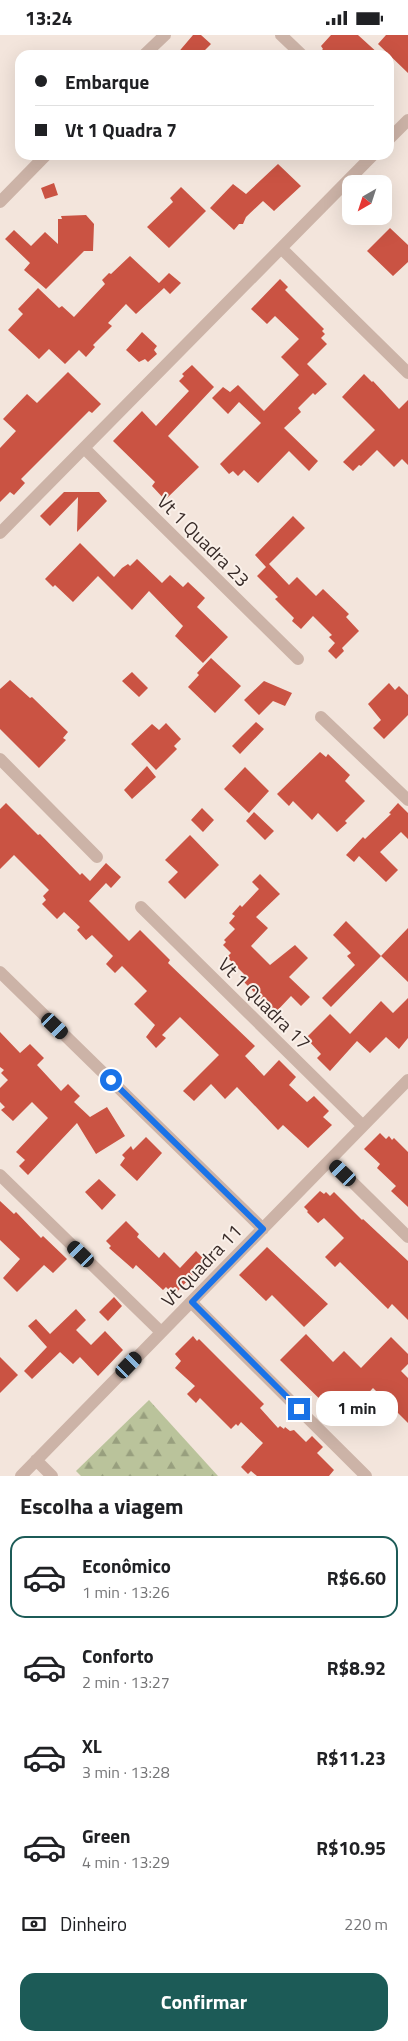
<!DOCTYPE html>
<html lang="pt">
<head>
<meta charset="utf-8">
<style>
  body { margin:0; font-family:"Titillium Web",sans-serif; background:#f6f6f6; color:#202124; height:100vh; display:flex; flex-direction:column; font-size:19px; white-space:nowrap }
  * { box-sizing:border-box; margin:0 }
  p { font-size:16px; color:#757577 }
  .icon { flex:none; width:28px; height:28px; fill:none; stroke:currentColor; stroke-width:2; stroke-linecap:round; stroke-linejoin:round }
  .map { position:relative; height:1441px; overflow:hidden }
  .panel { display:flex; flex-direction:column; background:#fff; flex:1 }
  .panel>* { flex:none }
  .guide { position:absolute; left:15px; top:15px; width:379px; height:110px; border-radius:15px; box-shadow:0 5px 20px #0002; display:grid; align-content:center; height:110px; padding:0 20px; background:#fff }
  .needle { width:32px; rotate:219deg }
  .fabs { position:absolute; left:342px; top:140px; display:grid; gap:10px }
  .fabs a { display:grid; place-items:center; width:50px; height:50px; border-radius:10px; background:#fff; box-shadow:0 5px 20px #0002; font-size:25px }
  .end { position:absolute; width:22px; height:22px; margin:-11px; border:6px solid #1a73e8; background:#fff; box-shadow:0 0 0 2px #fff }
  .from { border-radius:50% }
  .bubble { position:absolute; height:35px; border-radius:15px; background:#fff; box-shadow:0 5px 20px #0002; font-size:16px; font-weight:700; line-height:35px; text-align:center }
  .car { position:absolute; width:15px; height:30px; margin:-15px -8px; border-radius:6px; box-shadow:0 0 4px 1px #0007; background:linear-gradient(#222 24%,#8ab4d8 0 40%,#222 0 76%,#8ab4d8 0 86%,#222 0) }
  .guide b { display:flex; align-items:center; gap:18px; height:48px; font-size:19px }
  .guide b+b { border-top:1px solid #e0e0e0 }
  .guide i { width:12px; height:12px; background:#202124 }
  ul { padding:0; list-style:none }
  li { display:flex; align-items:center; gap:15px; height:82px; margin:0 10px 8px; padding:0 10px; border:2px solid transparent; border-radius:15px }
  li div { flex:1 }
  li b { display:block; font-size:19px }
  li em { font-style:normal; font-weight:700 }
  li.on { border-color:#1c5b57 }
  li>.icon { width:45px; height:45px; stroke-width:1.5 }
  h2 { padding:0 20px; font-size:22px; line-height:60px }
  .pay { display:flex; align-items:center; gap:12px; height:55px; padding:0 20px; font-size:19px }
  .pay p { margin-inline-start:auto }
  .cta { display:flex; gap:10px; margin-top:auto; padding:10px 20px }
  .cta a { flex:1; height:58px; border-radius:15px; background:#1c5b57; color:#fff; font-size:20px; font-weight:700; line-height:58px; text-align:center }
  .status { display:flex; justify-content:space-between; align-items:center; height:35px; padding:0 25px; background:#fff; direction:ltr }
  .status svg { height:14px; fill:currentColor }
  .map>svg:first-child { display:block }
</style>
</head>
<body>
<div class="status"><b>13:24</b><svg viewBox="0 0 49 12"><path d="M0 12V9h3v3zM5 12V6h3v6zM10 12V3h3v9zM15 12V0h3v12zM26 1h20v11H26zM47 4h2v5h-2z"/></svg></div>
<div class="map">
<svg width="408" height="1441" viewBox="0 0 408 1441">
  <defs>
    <pattern id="forest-firs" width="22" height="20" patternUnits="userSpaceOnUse" patternTransform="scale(1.25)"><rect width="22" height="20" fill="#bac39b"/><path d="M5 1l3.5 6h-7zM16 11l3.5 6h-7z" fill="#989f7e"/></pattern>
  </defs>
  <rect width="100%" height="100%" fill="#f3e5dc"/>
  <path fill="url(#forest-firs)" d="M149 1365 218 1441H81L76 1436Z"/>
  <path fill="#ca5343" d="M193 0H201L211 9 200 20H176Z
    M331 0H358L380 20H317L323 14 321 11Z
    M386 0H408V38L378 9Z
    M278 129 301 151 274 176 263 166 246 182 243 189H239L234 195 210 173 233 149 246 159Z
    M54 148 58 160 45 164 41 153Z
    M181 152 206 176 169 213 147 192 173 167 170 163Z
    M86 180 94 189 93 216H84L46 254 24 235 30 228 5 204 14 195 31 211 45 197 58 209V184H62L61 181Z
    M390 193 408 210V227L393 241 367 216Z
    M130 221 159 248 169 238 181 248 170 259 164 253 136 279 126 269 108 288 112 291 93 310 95 312 86 322 79 315 65 329 49 314 39 324 8 295 23 279 18 274 38 253 59 273 62 271 74 282 105 249 102 245 109 238 111 239Z
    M280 244 288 252 285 255 324 294 322 296 325 299 321 303 327 309 307 329 327 349 315 360 313 358 298 373 301 377 284 393 318 426 309 436 289 416 258 448 244 435 238 441 233 436 229 439 220 429 261 388 239 367 228 379 212 363 223 352 230 357 238 350 264 376 299 340 281 322 299 304 275 281 267 289 251 274Z
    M142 297 157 311 154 315 157 319 148 327 145 324 139 327 126 315Z
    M192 330 214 352 168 401 199 432 165 465 152 451 155 447 113 406 142 376 156 391 189 356 179 346 184 341 182 339Z
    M68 337 101 369 92 378 89 376 21 444 25 448 14 460 10 457 0 467V413L16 396 3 384 27 359 37 368Z
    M364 339 372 347 373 346 399 374 408 365V430L402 424 394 432 377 415 361 431 359 430 353 436 343 427 375 395 342 362Z
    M64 457H99L107 466 77 497 78 462 50 491 40 481Z
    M293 481 305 493 269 529 289 550 297 542 316 561 323 554 349 579 346 582 359 596 342 613 344 616 336 624 328 616 335 608 329 602 332 600 313 581 301 594 292 586 294 583 275 564 278 562 257 541 266 532 255 520Z
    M80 508 114 542 122 533 128 529 130 531 137 524 162 548 170 540 183 552 188 547 205 563 197 572 228 602 203 628 175 601 183 591 149 556 132 575 98 541 73 567 55 550 53 552 45 544Z
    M211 623 241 651 215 678 188 652 199 640 197 638Z
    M132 637 148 653 139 662 122 646Z
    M10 645 30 663 32 662 68 697 63 703 66 705 39 733 0 694V654Z
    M264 646 292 658 285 671 273 666 259 680 244 665Z
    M389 648 395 655 399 651 408 660V680L384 704 373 693 381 685 368 669Z
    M256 687 264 694 240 719 232 711Z
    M166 688 181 704 174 711 177 714 156 735 131 709 152 689 159 695Z
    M320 717 326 722 328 719 350 740 345 746 365 766 345 786 347 788 337 797 318 778 312 785 293 766 289 771 277 759Z
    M147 731 156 742 132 764 124 755Z
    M245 732 269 756 249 778 224 754Z
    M6 768 38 800 40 799 80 840 82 838 90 846 106 828 121 842 111 853 106 848 89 866 129 906 140 895 170 925 168 928 255 1011 245 1021 264 1041 279 1025 296 1042 289 1050 307 1067 314 1061 329 1076 323 1082 332 1090 308 1113 283 1090 278 1095 237 1052 225 1064 211 1049 194 1066 183 1056 219 1020 180 982 162 1000 166 1003 156 1013 146 1002 155 990 134 969 147 956 122 931 115 938 106 929 113 921 92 900 86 905 77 895 80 892 64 877 57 884 42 869 46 865 43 861 49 855 14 820 0 834V774Z
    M398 768 408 778V804L401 797 380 817 398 835 386 847 359 821 354 827 346 820 363 802 365 804 391 779 389 778Z
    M202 773 214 785 203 797 191 785Z
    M254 777 274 796 265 805 246 786Z
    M190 800 219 830 185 864 168 847 178 837 165 825Z
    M260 839 280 859 256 882 268 893 251 911 270 930 295 910 308 923 289 942 310 962 301 971 291 961 275 978 240 943 244 939 227 922 231 918 223 910 226 907 224 905 235 894 229 888 235 881 232 879 240 870 242 872 259 854 252 847Z
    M346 886 381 921 408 893V947L381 921 331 972 322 963 355 930 347 921 351 918 333 900Z
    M408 963V1003L399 1014 386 1002 370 1018 357 1006 330 1036 317 1023 321 1019 306 1003 330 979 350 999 381 966 393 978Z
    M0 997 20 1018 30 1009 44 1023 37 1030 61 1056 68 1049 80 1061 74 1067 90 1082 107 1072 125 1101 96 1119 77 1088 28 1140 19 1131 25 1125 16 1117 48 1083 32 1067 13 1086 1 1075 5 1072 0 1067V1053L8 1045 1 1038 4 1035 0 1032Z
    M380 1098 386 1104 389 1101 392 1105 394 1103 408 1117V1172L391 1156 396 1151 377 1133 380 1129 364 1114Z
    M146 1102 162 1118 137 1146 120 1130 125 1123 122 1120 131 1111 133 1115Z
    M99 1144 116 1160 102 1175 85 1157Z
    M320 1156 324 1159 326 1157 330 1161 334 1157 362 1185 363 1184 408 1226V1285L392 1269 388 1274 340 1227 335 1232 325 1222 344 1203 324 1183 318 1188 307 1177 308 1176 304 1172Z
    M0 1166 14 1179 16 1177 41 1203 43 1201 67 1224 53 1238 44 1230 17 1257 3 1243 20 1224 0 1205Z
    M126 1186 139 1199 137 1202 159 1223 164 1217 180 1233 196 1216 206 1226 174 1260 166 1252 163 1255 136 1230 133 1234 109 1213 111 1211 106 1206Z
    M267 1212 328 1269 304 1292 272 1260 266 1266 239 1240Z
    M114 1262 122 1271 108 1286 99 1277Z
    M76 1274 86 1285 76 1295 91 1310 105 1296 123 1315 98 1341 80 1322 73 1329 60 1317 32 1344 24 1336 47 1312 28 1291 36 1284 50 1299Z
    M306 1299 333 1327 344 1316 361 1333 391 1302 408 1319V1329L401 1336 408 1343V1388L373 1353 349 1379 347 1377 340 1384 280 1325Z
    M193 1301 197 1306 199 1304 264 1369 260 1373 278 1393 280 1391 284 1394 285 1392 290 1396 294 1395 306 1407 312 1401 323 1412 317 1418 334 1435 329 1441H257L251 1436 248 1439 241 1432 263 1408 241 1387 238 1391 236 1389 231 1394 200 1363 196 1368 187 1359 195 1351 175 1333 181 1326 175 1319Z
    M0 1322 18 1340 0 1358Z"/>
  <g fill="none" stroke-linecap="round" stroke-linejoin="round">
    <path stroke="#ccb3a7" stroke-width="12" d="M281 0 302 20
      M144 20 165 0
      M389 104 408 85
      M0 167 46 120
      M282 214 408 338
      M84 413 298 624
      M0 498 373 120
      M321 682 408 765
      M0 724 97 822
      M141 872 363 1091
      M0 937 263 1194
      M330 1125 408 1202
      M0 1140 161 1297
      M191 1267 366 1441
      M36 1425 52 1441
      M21 1441 408 1045"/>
  </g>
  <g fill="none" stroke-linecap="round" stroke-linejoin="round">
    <path stroke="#1a73e8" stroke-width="6" d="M111 1045 263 1194 192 1267 299 1374"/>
  </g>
  <g text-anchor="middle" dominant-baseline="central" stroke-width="4" stroke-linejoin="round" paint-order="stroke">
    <g font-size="19" fill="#382b28" stroke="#faf0e9">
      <text transform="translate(204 505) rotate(45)">Vt 1 Quadra 23</text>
      <text transform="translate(265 968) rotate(45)">Vt 1 Quadra 17</text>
      <text transform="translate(201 1230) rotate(-46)">Vt Quadra 11</text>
    </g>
  </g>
</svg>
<div class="fabs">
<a><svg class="needle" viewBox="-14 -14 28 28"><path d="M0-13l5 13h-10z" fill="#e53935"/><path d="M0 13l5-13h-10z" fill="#757577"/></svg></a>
</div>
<i class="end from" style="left:111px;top:1045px"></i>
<i class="end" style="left:299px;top:1374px"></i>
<div class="bubble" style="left:316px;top:1356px;width:82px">1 min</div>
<i class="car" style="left:55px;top:991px;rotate:134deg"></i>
<i class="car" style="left:343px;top:1138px;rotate:314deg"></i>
<i class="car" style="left:81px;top:1219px;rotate:314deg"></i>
<i class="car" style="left:129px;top:1330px;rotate:44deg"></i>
<div class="guide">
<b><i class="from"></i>Embarque</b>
<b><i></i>Vt 1 Quadra 7</b>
</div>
</div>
<section class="panel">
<h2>Escolha a viagem</h2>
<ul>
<li class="on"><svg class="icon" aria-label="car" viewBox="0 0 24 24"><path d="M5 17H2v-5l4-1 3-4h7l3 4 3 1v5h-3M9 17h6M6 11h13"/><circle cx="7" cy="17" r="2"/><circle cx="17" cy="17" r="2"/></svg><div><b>Econômico</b><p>1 min · 13:26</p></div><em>R$6.60</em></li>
<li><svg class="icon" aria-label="car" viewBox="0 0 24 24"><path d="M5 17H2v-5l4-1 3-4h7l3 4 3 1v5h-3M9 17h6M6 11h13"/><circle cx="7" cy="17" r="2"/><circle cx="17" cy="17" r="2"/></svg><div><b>Conforto</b><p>2 min · 13:27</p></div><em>R$8.92</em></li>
<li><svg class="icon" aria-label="car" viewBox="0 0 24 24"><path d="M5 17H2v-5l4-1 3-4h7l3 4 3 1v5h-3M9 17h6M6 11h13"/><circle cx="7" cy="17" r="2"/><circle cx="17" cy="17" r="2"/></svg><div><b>XL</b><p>3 min · 13:28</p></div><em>R$11.23</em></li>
<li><svg class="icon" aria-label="car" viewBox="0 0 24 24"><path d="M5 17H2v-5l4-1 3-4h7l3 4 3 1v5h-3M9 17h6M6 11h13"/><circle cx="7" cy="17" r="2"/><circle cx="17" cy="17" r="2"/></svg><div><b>Green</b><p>4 min · 13:29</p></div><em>R$10.95</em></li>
</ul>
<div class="pay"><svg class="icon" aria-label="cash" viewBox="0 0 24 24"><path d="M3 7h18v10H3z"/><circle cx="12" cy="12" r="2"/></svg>Dinheiro<p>220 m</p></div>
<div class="cta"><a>Confirmar</a></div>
</section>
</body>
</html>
